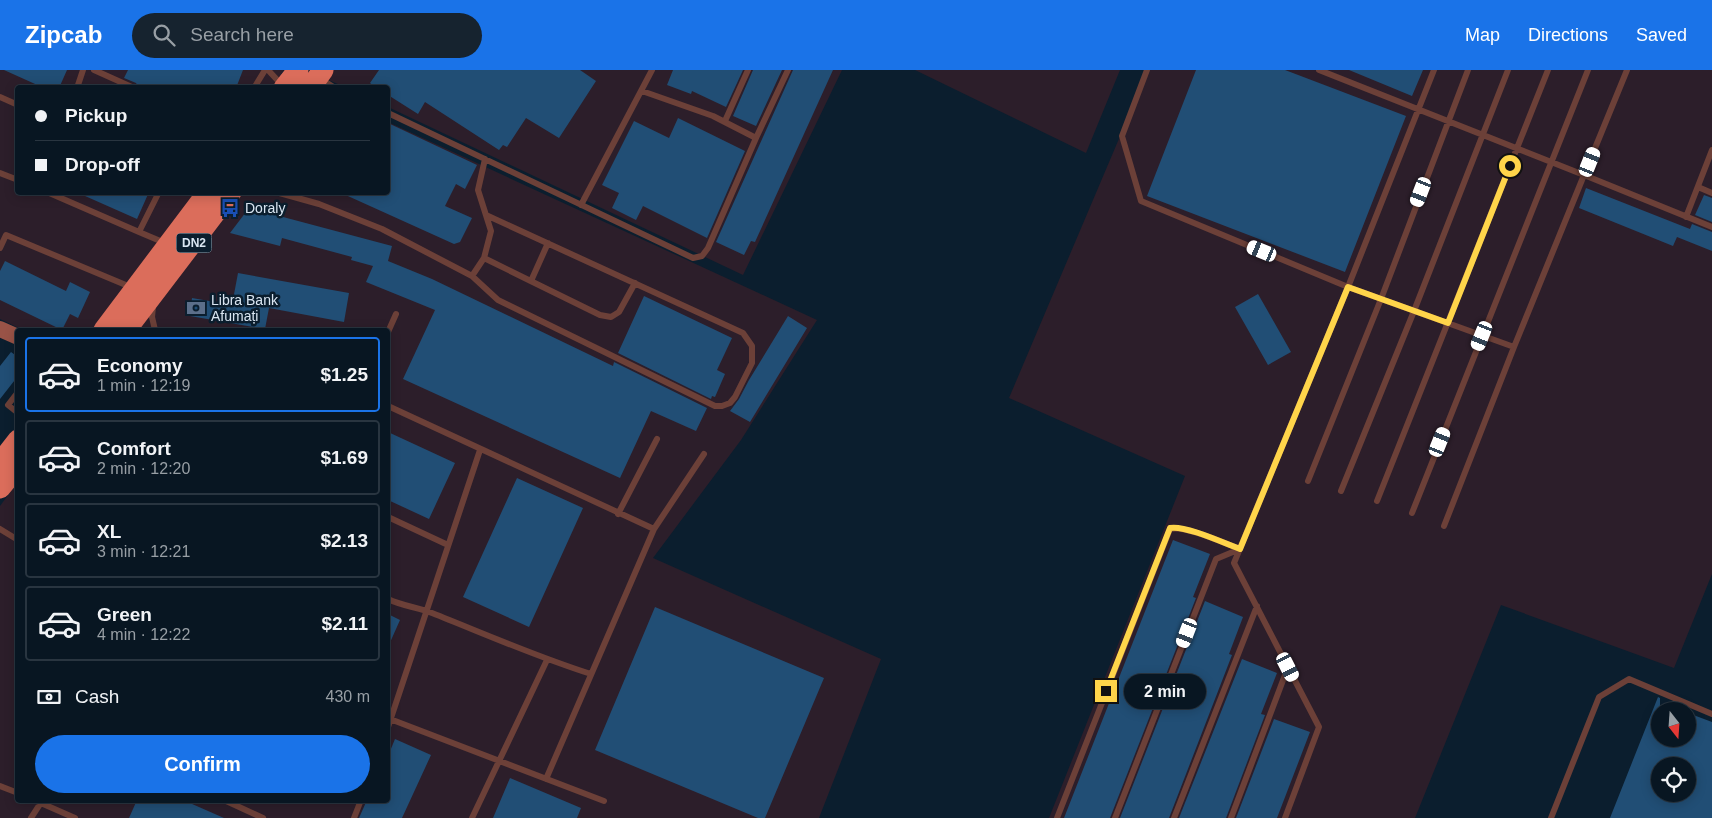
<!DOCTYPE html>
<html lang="en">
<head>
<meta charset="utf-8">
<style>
  body { margin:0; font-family:Arial,sans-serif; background:#16232f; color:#f1f3f6; height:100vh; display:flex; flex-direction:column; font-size:19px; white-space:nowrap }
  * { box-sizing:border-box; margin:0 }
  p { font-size:16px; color:#989fa5 }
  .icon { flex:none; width:28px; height:28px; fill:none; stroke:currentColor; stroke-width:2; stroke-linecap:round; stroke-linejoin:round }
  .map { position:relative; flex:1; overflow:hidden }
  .drawer { position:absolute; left:15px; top:258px; width:375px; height:475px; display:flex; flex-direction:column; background:#081622; border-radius:5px; box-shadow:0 2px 12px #0003,0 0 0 1px #293540 }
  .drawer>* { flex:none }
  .top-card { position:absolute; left:15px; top:15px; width:375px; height:110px; border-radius:5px; box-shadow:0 2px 12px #0003,0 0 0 1px #293540; display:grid; align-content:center; height:110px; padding:0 20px; background:#081622 }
  .needle { width:32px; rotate:163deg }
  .tools { position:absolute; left:1651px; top:632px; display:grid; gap:10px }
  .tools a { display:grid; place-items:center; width:45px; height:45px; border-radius:50%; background:#081622; box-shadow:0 2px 12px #0003,0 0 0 1px #293540; font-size:25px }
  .end { position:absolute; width:22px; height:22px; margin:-11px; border:6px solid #ffd54a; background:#111; box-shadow:0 0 0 2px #111 }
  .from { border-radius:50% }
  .bubble { position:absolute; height:35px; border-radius:18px; background:#081622; box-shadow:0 2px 12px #0003,0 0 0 1px #293540; font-size:16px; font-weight:800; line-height:35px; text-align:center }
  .car { position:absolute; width:15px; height:30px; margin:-15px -8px; border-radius:6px; box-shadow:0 0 4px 1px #0007; background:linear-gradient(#fff 24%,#345 0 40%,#fff 0 76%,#345 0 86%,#fff 0) }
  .top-card b { display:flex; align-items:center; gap:18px; height:48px; font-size:19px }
  .top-card b+b { border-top:1px solid #293540 }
  .top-card i { width:12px; height:12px; background:#f1f3f6 }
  ul { padding:9px 0 0; list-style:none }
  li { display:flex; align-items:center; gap:15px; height:75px; margin:0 10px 8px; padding:0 10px; border:2px solid #293540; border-radius:5px }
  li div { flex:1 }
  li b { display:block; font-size:19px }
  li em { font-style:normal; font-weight:800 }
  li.current { border-color:#1a73e8 }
  li>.icon { width:45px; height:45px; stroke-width:1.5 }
  .pay { display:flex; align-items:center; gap:12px; height:55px; padding:0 20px; font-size:19px }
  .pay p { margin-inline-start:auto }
  .button { display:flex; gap:10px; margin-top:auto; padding:10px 20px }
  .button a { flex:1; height:58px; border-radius:30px; background:#1a73e8; color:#fff; font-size:20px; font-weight:800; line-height:58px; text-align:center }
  header { display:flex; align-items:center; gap:30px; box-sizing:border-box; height:70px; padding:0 25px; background:#1a73e8; color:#fff }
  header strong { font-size:24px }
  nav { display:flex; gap:28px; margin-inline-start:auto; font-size:18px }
  .search { width:350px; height:45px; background:#16232f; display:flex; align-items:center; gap:12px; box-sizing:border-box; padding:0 18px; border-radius:28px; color:#989fa5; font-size:19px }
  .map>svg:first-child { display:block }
</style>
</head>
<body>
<header>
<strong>Zipcab</strong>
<div class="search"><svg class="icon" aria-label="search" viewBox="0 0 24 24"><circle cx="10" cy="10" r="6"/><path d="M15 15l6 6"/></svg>Search here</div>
<nav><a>Map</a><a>Directions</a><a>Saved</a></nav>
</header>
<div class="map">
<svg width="1712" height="748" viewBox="0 0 1712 748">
  <rect width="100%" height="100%" fill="#0b1e2e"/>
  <path fill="#2c1e2a" d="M0 0H284L281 4 311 17 18 18V122H388V52L817 250 741 370 653 488 881 589 819 748H0V436L17 413 18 730H388V260H23L0 249Z
    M333 0H842L743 205 388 37V18L345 17 326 9Z
    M915 0H1120L1086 83Z
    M1145 0H1712V504L1674 598 1501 535 1415 748H1049L1185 406 1009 328 1121 64Z"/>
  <path fill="#214e75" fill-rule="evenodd" d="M4 0H67L59 18H44Z
    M128 0H243L236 18H139L136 13 124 8Z
    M379 0H580L596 11 559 68 526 48 507 77 503 75 499 80 425 32 418 44 388 25V18H376L370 13Z
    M673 0H743L726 37 692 21 691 24 667 15Z
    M753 0H782L756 56 733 46Z
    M793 0H833L755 172 751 171 744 185 716 172Z
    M1196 0H1285L1406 46 1345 202 1147 126Z
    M1349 0H1423L1412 26Z
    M678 48 745 81 707 168 643 136 636 150 612 138 619 123 602 115 634 51 669 68Z
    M388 53 477 95 465 119 456 114 445 136 472 148 460 172 454 174 339 122H388Z
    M1586 118 1690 159 1692 154 1712 162V181L1677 167 1673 176 1579 138Z
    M76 122H149L137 149Z
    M1704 125 1712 128V152L1695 145Z
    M249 138 392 176 388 191 432 209 613 296 614 292 707 338 696 361 651 341 620 408 403 309 435 240 366 212 373 196 351 190 352 187 282 168 280 176 230 163Z
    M5 191 66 221 70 212 90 222 78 248 70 244 62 260 0 230V201Z
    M238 203 349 223 344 252 269 238 265 259 190 246 192 228 232 235Z
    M1258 224 1291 282 1268 295 1235 237Z
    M644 226 732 268 717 300 725 304 715 327 712 326 711 329 618 283Z
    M788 246 807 258 750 352 730 341 739 329 749 310Z
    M11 282 18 287V306L0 329V296Z
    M388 362 455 393 429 449 388 430Z
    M517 408 583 438 529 557 463 527Z
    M1173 470 1210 484 1193 527 1196 528 1110 748H1064Z
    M1205 531 1243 547 1229 584 1232 585 1169 748H1120Z
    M655 537 824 608 765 748H758L595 680Z
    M388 544 400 550 388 577Z
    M1242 589 1277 603 1261 644 1265 645 1226 748H1179Z
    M1658 627 1660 628V669H1688V643L1712 652V748H1610ZM1660 696H1688V724H1660Z
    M1274 649 1310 662 1277 748H1236Z
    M395 669 431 685 402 748H359L367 730H388V686Z
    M510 708 581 738 577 748H493Z
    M137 730H183L224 748H129Z"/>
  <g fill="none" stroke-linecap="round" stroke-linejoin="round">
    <path stroke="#6c4038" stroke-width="6" d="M94 0 134 18
      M268 0 281 14
      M1147 0 1122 66 1141 131 1348 217 1514 277
      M1319 0 1584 105 1627 0
      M321 9 335 18
      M77 18 83 0
      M254 18 265 0
      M642 21 713 46 756 68
      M0 27 18 35
      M388 43 693 188 702 186 708 178 756 68 788 0
      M725 51 748 0
      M0 103 18 110
      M1698 117 1712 123
      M47 122 139 162 159 122
      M276 122 319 134 382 159 472 206 498 230 715 336H722L730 333 735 327 752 293V276L743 263 486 145
      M581 135 652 0
      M1686 147 1712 80
      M139 162 165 173
      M0 178 6 165 133 218
      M484 188 600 245 611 247 619 242 635 213
      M472 206 484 188 491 161 478 120 485 89
      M531 211 548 173
      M153 237 152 247 155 260
      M388 262 396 244
      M18 322 8 335 18 343
      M388 336 654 459
      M1308 411 1381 229 1468 0
      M1341 421 1414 241 1508 0
      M1377 431 1548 0
      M1412 443 1588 0
      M618 444 657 369
      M388 447 448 475
      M1444 456 1514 277 1584 105 1712 157
      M0 459 18 470
      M388 529C402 536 417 537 432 543 485 564 537 587 591 604
      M390 649 604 731
      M388 657 480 380
      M546 709 654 459 704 384
      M0 716 18 723
      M34 730 75 748
      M224 730 263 748
      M31 748 42 731
      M354 748 361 730
      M472 748 547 590
      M1057 748 1170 459C1185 455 1224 473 1240 479
      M1115 748 1216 489 1240 479
      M1174 748 1257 536
      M1231 748 1288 597
      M1285 748 1319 657 1234 493 1348 217 1434 0
      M1551 748 1599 627 1629 609 1712 644"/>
    <path stroke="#995347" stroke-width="16" d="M0 259 18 267"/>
    <path stroke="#db6d5b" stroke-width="21" d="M284 18 298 0
      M310 18 323 0
      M104 260 208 122
      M126 260 231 122
      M0 393 18 370
      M0 418 18 396"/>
  </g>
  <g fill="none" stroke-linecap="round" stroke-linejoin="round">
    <path stroke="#ffd54a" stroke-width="6" d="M1106 621 1170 458C1185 455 1224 473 1240 479L1348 217 1448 253 1510 96"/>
  </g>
  <defs>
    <g id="bus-bare" transform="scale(1.5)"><path d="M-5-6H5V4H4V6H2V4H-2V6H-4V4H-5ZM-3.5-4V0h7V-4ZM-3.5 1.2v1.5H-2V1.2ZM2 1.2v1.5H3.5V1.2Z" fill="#1a4fb4" stroke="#0b1e2e" stroke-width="2.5" paint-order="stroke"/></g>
    <g id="bank-bare" transform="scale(1.5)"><path d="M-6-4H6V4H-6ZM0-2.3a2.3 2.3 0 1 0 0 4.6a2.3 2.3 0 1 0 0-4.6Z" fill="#5c6f8a" stroke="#0b1e2e" stroke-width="2.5" paint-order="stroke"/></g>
  </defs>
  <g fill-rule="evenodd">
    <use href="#bus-bare" x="230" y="138"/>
    <use href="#bank-bare" x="196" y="238"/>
  </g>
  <g text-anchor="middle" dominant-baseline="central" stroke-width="5" stroke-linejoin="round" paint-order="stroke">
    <rect fill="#0b1e2e" stroke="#9caab7" stroke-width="1" x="176.5" y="163.5" width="35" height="19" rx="4"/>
    <g font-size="12" font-weight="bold" fill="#dae6f2">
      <text x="194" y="173">DN2</text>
    </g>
    <g font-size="14" fill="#dae6f2" stroke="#0b1e2e" text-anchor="start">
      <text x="245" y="138">Doraly</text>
      <text x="211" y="230">Libra Bank<tspan x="211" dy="16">Afumați</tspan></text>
    </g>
  </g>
</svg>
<div class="tools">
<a><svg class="needle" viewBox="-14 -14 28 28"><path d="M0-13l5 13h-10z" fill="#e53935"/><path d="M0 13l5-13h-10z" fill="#989fa5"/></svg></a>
<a><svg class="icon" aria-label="locate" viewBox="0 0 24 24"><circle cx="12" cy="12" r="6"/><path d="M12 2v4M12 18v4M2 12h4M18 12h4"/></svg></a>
</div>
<i class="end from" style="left:1510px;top:96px"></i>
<i class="end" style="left:1106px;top:621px"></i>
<div class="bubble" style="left:1124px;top:604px;width:82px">2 min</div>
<i class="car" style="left:1590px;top:92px;rotate:22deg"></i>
<i class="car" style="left:1421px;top:122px;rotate:201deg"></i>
<i class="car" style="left:1262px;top:181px;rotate:292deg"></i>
<i class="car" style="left:1482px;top:266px;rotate:202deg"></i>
<i class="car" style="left:1440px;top:372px;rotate:22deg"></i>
<i class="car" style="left:1187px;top:563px;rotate:201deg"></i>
<i class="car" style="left:1288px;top:597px;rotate:153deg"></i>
<div class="top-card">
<b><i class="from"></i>Pickup</b>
<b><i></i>Drop-off</b>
</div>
<section class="drawer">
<ul>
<li class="current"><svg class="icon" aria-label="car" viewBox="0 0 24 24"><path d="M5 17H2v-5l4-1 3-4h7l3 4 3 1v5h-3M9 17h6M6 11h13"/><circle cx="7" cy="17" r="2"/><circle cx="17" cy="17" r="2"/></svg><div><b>Economy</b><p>1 min · 12:19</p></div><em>$1.25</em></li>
<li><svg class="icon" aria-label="car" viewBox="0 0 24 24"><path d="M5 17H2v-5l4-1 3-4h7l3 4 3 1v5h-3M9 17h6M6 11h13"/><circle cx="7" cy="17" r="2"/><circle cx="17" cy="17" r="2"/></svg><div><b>Comfort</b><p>2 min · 12:20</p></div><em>$1.69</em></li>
<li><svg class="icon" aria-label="car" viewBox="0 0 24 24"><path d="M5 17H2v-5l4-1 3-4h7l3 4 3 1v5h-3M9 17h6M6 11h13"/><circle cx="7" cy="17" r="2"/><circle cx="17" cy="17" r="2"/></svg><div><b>XL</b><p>3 min · 12:21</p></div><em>$2.13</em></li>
<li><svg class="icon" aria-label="car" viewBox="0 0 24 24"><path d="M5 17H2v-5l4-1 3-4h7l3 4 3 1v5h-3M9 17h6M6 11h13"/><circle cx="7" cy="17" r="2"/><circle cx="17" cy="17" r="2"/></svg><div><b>Green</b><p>4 min · 12:22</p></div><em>$2.11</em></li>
</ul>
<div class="pay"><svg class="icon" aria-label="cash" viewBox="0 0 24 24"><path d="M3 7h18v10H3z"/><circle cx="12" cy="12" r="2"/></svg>Cash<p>430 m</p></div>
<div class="button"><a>Confirm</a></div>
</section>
</div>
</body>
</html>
